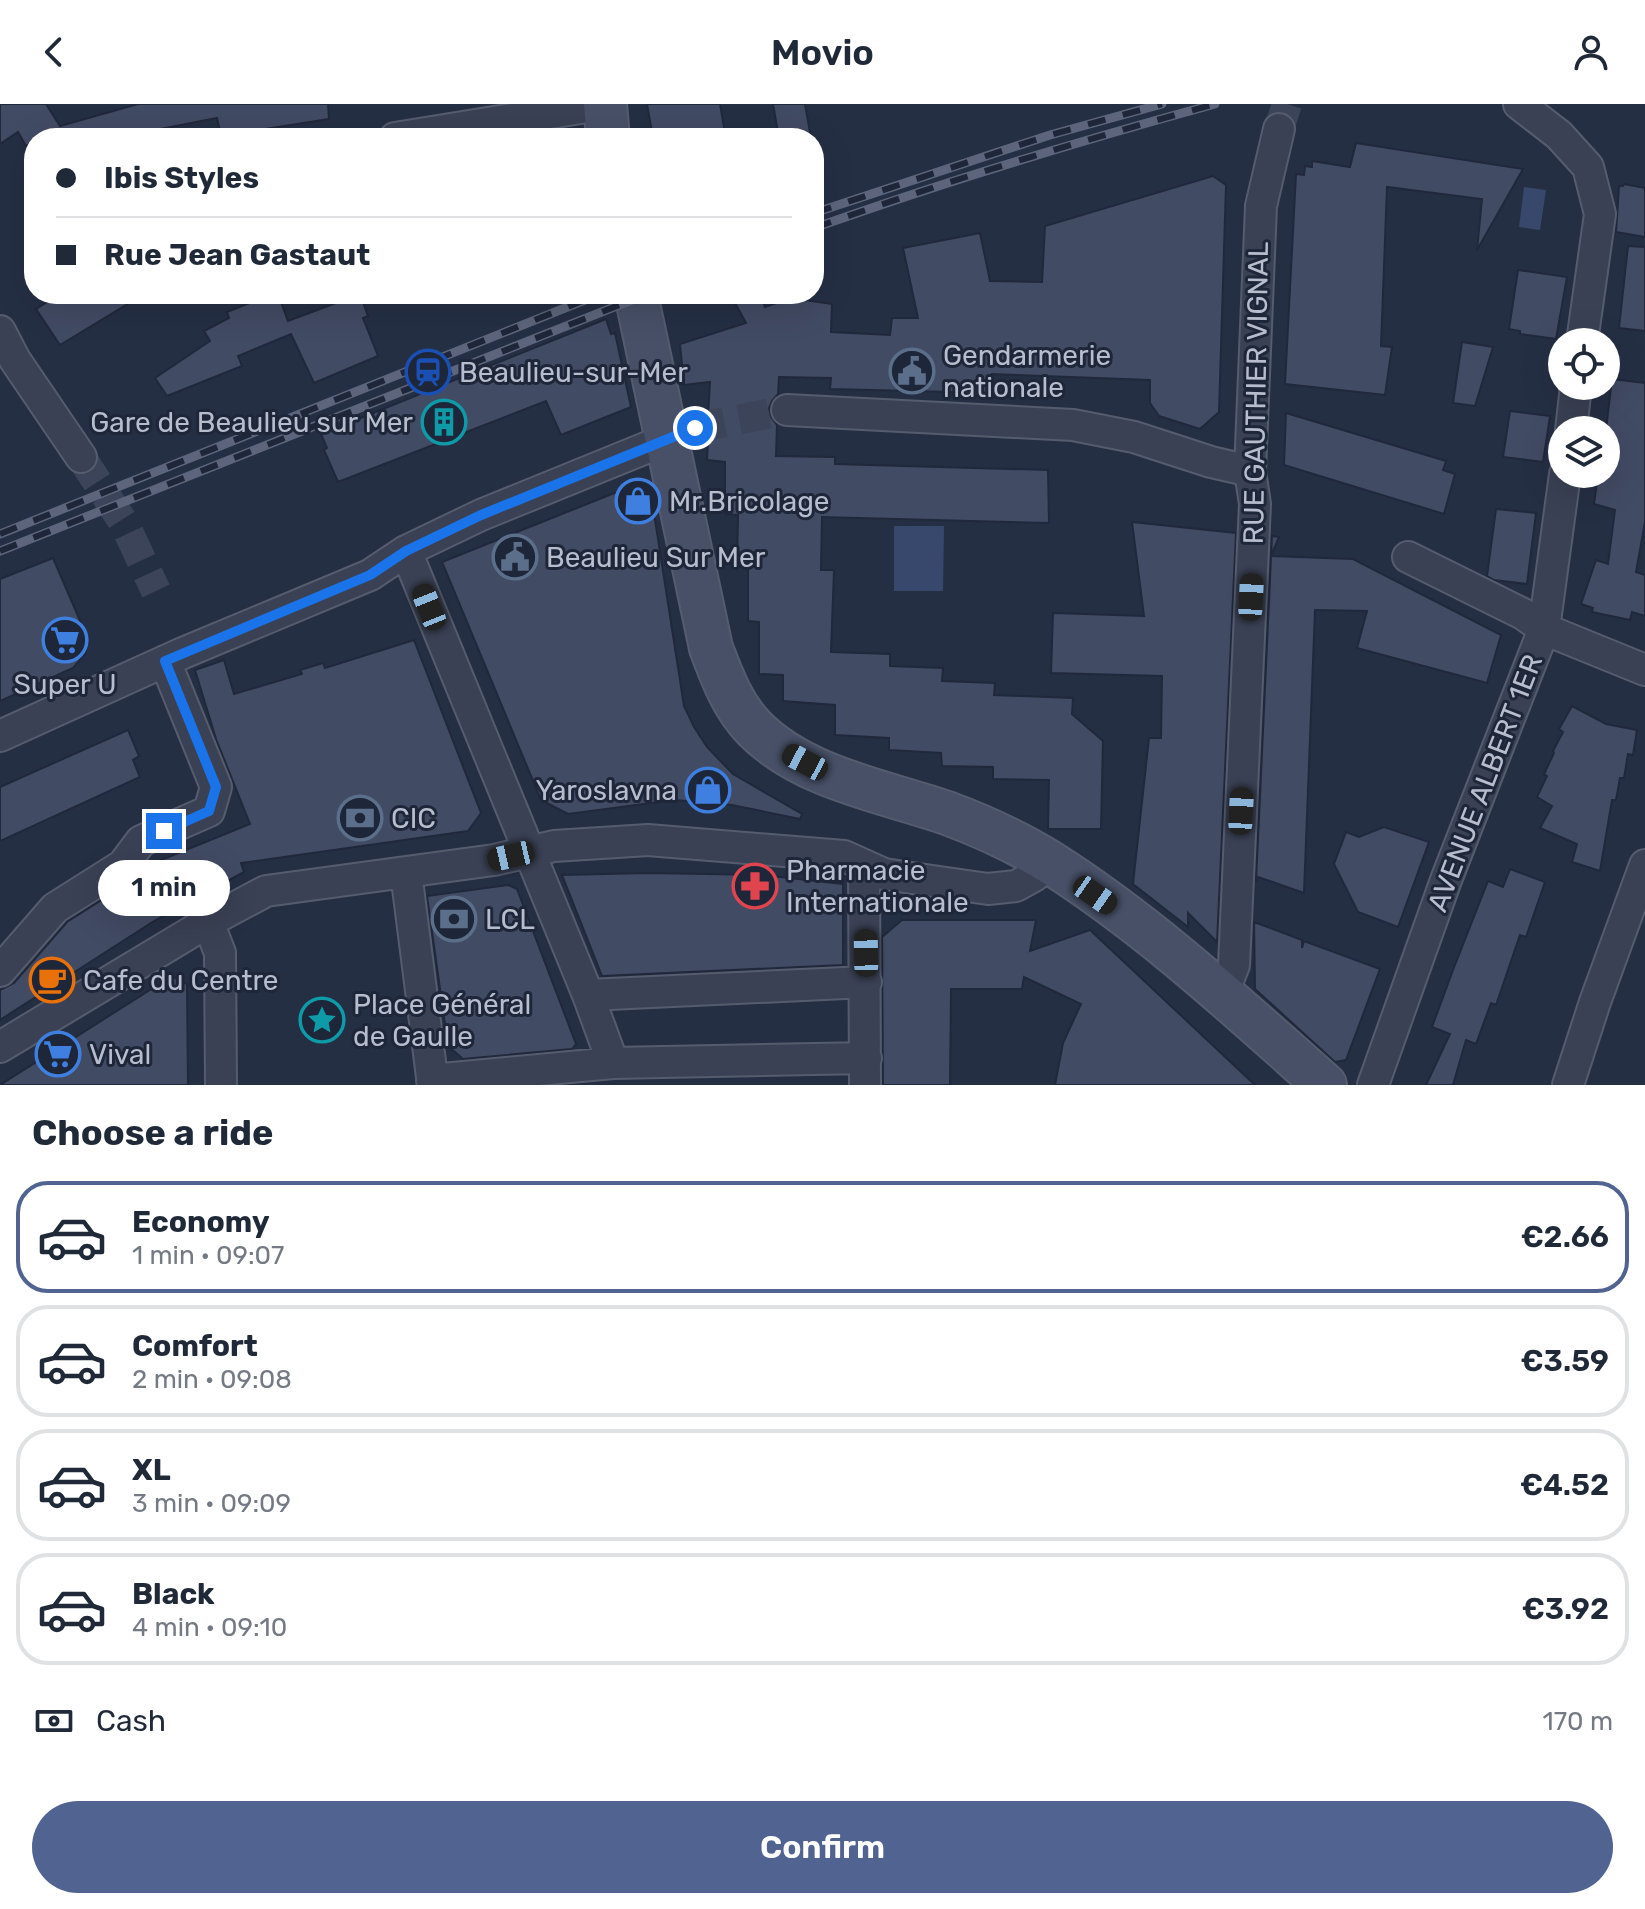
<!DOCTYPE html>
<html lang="en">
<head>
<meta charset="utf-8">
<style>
  body { margin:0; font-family:Rubik,sans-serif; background:#f6f6f7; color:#1f2937; height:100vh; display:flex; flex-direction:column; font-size:30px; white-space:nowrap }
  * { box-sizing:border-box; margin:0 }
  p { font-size:26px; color:#747a83 }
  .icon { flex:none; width:44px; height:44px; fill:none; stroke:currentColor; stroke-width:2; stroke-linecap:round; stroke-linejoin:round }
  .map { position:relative; height:981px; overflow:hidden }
  .sheet { display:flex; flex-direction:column; background:#fff; flex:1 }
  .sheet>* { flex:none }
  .guide { position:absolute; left:24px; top:24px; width:800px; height:176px; border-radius:32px; box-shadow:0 8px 32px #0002; display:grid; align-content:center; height:176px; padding:0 32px; background:#fff }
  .buttons { position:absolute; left:1548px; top:224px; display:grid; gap:16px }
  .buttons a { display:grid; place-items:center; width:72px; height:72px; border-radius:50%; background:#fff; box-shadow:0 8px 32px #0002; font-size:40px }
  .end { position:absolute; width:36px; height:36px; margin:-18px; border:10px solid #1a73e8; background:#fff; box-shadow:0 0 0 4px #fff }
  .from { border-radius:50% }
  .bubble { position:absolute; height:56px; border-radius:28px; background:#fff; box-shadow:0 8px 32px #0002; font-size:26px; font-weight:600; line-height:56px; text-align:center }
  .car { position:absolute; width:24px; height:48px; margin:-24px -12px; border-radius:10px; box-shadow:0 0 6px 2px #0007; background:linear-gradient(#222 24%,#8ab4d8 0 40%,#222 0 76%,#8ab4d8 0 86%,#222 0) }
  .guide b { display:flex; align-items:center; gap:28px; height:76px; font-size:30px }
  .guide b+b { border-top:2px solid #e0e1e3 }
  .guide i { width:20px; height:20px; background:#1f2937 }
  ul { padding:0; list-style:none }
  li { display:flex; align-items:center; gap:24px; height:112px; margin:0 16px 12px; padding:0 16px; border:4px solid #e0e1e3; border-radius:32px }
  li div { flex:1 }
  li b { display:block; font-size:30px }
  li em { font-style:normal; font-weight:600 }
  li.active { border-color:#506391 }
  li>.icon { width:72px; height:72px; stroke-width:1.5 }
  h2 { padding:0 32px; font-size:36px; line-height:96px }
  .pay { display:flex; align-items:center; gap:20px; height:88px; padding:0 32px; font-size:30px }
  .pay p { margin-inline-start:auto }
  .action { display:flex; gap:16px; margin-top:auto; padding:16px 32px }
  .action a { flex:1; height:92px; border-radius:48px; background:#506391; color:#fff; font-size:32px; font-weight:600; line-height:92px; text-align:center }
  header { display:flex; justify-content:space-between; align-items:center; height:104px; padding:0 32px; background:#fff; font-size:36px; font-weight:600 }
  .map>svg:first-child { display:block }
</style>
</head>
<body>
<header><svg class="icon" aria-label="back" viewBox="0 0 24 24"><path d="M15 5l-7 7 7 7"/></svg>Movio<svg class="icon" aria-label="person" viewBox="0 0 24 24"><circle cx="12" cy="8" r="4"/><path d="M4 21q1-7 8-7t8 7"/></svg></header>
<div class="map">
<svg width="1645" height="981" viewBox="0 0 1645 981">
  <rect width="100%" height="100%" fill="#252f44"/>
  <path fill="#38486c" d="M1524 83 1546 86 1540 126 1519 123Z
    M894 422H944L943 487H894Z"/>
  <path fill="#424b64" stroke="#20283b" stroke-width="2" d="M0 0H46L60 22 138 0H328L329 15 221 32 217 14 135 30 136 34H34V37L26 42 18 28 0 40Z
    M647 0H720L726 34H653Z
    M773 0H805L811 34H779Z
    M1356 39 1523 65 1477 146 1482 95 1387 83 1381 242 1392 243 1385 291 1285 280 1296 70 1304 71 1305 62 1312 63V57L1350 63Z
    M1213 72 1226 81 1219 308 1200 325 1159 312 1150 299V276L992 270 994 289 830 285 831 274 779 273 778 290 772 297 769 304 771 313 777 321 776 352 835 353V360L1048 366 1049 419 822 413 821 466H834L831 548 890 550V562L943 564 942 577 995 579 994 591 1073 594 1072 610 1103 637 1101 725H1048L1049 676 993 675V663L942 662 941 649 889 646V634L835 631V601L783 597V571L759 570V518L748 517V463L737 462 738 411 725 410V358L707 356 708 336 713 326 708 313 710 278 684 281 680 240 746 219 735 199 760 190 765 203 791 194 832 200 831 228 890 231 892 214H918L903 144 980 129 990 177 1042 178 1045 122Z
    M1624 80 1645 84V133L1616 128 1619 82H1623Z
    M1628 142 1645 143V227L1619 224Z
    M1518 166 1567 173 1556 235 1520 230V227L1509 225Z
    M60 190H144L60 241 36 205Z
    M272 190H278L288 217 360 190 368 212 363 214 378 252 314 279 291 230 238 252 242 262 167 292 155 274 210 237 204 227 229 214 227 208Z
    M606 215 611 230 615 229 631 303 561 331 546 297 338 378 324 346 327 344 321 330Z
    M1462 238 1493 243 1475 302 1453 299Z
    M1612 275 1645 279V418L1636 468 1645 471V512L1632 508 1630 516 1592 508 1593 504 1581 500 1596 456 1608 460 1615 406 1594 400 1598 370H1606V326Z
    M1510 307 1550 312 1543 358 1503 353Z
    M1286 309 1446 357 1443 366 1455 370 1444 410 1284 361Z
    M627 384 651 390 684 602 694 623 707 643 733 670 802 710 800 715 732 701 674 696 568 710 541 696 442 458Z
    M1496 405 1536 409 1527 480 1494 476 1487 472Z
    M1132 418 1236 429 1217 838 1188 809V823L1133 780 1149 634H1161L1162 572 1051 569 1053 509 1144 512Z
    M1272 432 1279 433 1271 452 1353 455 1501 531 1487 579 1357 544 1367 507 1315 506 1304 789 1258 773 1256 778Z
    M53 454 87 533 86 549 73 564 0 597V475Z
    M414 536 481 709 468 727 241 759 244 768 154 817 0 916V886L14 879 67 818 133 776 144 763 250 720 216 635 195 566 224 556 234 590 302 570 300 566 323 559 325 564Z
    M1572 602 1606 620 1637 626 1633 651 1628 650 1624 674H1620L1616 696H1612L1600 767 1572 758 1577 740 1540 724 1552 702 1537 693 1547 672 1544 670 1554 649 1553 647 1563 628 1559 625Z
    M128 626 139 652 133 656 140 673 0 737V683Z
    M1384 723 1429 738 1398 823 1358 808 1334 760 1346 728 1359 733Z
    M1510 765 1545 778 1526 833 1520 831 1496 901 1491 899 1476 940 1466 936 1453 981H1426L1450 930 1432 923 1453 866 1488 777 1503 783Z
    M649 769 761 771 843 780V861L602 872 562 771Z
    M508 781 517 785 576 940 572 945 463 955 448 942 427 792Z
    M902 816H1036L1030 847 1090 826 1255 981H1055L1063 939 1081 900 1024 873 1022 885H951L950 981H883L882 833Z
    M1254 818 1302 836V844L1304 837 1380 865 1346 956 1335 958 1255 885Z
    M172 872 187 880 188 981H0Z"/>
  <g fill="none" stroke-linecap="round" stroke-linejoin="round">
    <path stroke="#3b4459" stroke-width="30" stroke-dasharray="30 15" stroke-linecap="butt" d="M1279 25 1287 0
      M695 324 787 306
      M81 353 125 421 156 487"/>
    <g stroke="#555c6e" stroke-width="34">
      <path id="street" d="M1519 0 1559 31 1588 63 1600 110 1582 238
        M395 34 605 0
        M0 227 15 256 81 353
        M787 306 1073 321 1134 333 1211 358 1250 367
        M1571 326 1576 282
        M406 447 588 891 613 959
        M1408 453 1523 510 1544 525 1645 566
        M0 632 183 549 370 471 406 447 481 411 695 324
        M864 763 865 981
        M406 768 433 981
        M208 818 220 849 221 981
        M0 867 55 804 123 761 141 737 209 707 216 683 165 557
        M1223 889 1234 861 1255 400 1250 367 1261 102 1279 25
        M588 891 866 878
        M0 943 208 818 266 787 494 756 554 742 648 736 844 752 884 770 988 785 1016 782 1034 772 1050 758
        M432 976 613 959 866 954
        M1373 981 1446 776 1544 525 1565 370
        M1568 981 1595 898 1645 761"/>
    </g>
    <g stroke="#555c6e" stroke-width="46">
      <path id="secondary" d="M605 0 608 34
        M636 190 711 544C722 573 732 601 754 624 803 674 883 687 947 709 982 722 1019 739 1051 759 1150 822 1237 903 1325 981"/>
    </g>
    <use href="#street" stroke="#3a4154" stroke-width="30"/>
    <use href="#secondary" stroke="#475067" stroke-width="42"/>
    <g stroke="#5c657b" stroke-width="9">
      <path id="rail" d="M814 109 1050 31 1162 0
        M814 124C946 77 1080 37 1215 0
        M0 430 600 190
        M0 447 647 190"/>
    </g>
    <use href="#rail" stroke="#1e2639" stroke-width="6" stroke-dasharray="18" stroke-linecap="butt"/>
  </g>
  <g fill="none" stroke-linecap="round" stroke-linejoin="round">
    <path stroke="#1a73e8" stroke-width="10" d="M164 727 209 707 216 683 165 557 370 471 406 447 481 411 695 324"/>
  </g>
  <defs>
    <g id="civic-ring" transform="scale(2.3)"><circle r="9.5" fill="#1e2639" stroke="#5c6f8a" stroke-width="1.5"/><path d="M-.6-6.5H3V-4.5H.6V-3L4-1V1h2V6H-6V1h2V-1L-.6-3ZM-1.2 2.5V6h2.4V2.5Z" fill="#5c6f8a"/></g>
    <g id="station-ring" transform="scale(2.3)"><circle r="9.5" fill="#1e2639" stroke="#1a4fb4" stroke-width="1.5"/><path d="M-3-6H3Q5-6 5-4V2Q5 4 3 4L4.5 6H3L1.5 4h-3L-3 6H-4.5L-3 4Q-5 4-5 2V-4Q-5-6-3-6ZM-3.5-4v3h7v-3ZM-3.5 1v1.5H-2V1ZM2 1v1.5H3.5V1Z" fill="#1a4fb4"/></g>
    <g id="building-ring" transform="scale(2.3)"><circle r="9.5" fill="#1e2639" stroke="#0f9aa8" stroke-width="1.5"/><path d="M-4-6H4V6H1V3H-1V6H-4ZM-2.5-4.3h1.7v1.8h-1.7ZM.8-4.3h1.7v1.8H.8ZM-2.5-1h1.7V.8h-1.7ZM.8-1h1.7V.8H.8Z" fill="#0f9aa8"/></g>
    <g id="shop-ring" transform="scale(2.3)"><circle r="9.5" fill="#1e2639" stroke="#3f7fe0" stroke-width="1.5"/><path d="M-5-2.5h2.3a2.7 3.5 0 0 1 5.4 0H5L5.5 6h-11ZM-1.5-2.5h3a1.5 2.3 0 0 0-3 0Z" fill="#3f7fe0"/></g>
    <g id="supermarket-ring" transform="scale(2.3)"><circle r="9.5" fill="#1e2639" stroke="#3f7fe0" stroke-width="1.5"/><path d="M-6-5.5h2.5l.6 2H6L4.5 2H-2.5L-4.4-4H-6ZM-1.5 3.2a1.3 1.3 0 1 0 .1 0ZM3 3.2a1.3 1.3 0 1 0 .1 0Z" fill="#3f7fe0"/></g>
    <g id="bank-ring" transform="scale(2.3)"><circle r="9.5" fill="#1e2639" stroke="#5c6f8a" stroke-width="1.5"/><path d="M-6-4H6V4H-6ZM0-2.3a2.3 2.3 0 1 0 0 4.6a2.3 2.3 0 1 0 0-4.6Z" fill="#5c6f8a"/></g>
    <g id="pharmacy-ring" transform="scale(2.3)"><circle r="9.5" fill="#1e2639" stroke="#e0444e" stroke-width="1.5"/><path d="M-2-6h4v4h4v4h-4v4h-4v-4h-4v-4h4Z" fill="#e0444e"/></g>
    <g id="cafe-ring" transform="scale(2.3)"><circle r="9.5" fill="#1e2639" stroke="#e8710a" stroke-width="1.5"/><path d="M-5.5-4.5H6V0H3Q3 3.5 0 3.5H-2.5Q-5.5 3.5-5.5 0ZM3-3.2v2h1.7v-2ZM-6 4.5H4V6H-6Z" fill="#e8710a"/></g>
    <g id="sight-ring" transform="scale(2.3)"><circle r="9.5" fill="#1e2639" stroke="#0f9aa8" stroke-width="1.5"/><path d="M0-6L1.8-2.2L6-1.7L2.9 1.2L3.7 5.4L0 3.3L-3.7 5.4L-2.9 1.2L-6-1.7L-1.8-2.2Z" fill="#0f9aa8"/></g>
  </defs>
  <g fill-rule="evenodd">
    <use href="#civic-ring" x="912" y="267"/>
    <use href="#station-ring" x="428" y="268"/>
    <use href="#building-ring" x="444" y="318"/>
    <use href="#shop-ring" x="638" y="397"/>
    <use href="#civic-ring" x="515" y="453"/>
    <use href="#supermarket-ring" x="65" y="536"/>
    <use href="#shop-ring" x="708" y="686"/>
    <use href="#bank-ring" x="360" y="714"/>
    <use href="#pharmacy-ring" x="755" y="782"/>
    <use href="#bank-ring" x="454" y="815"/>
    <use href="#cafe-ring" x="52" y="876"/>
    <use href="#sight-ring" x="322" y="916"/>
    <use href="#supermarket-ring" x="58" y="950"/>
  </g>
  <g text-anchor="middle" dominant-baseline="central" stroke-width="6" stroke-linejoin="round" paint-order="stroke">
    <g font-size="28" fill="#b7bdcd" stroke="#1e2639" text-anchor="start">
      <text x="943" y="251">Gendarmerie<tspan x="943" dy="32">nationale</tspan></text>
      <text x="459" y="268">Beaulieu-sur-Mer</text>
      <text x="413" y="318" text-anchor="end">Gare de Beaulieu sur Mer</text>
      <text x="669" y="397">Mr.Bricolage</text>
      <text x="546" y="453">Beaulieu Sur Mer</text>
      <text x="65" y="580" text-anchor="middle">Super U</text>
      <text x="677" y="686" text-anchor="end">Yaroslavna</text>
      <text x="391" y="714">CIC</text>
      <text x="786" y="766">Pharmacie<tspan x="786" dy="32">Internationale</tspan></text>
      <text x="485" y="815">LCL</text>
      <text x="83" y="876">Cafe du Centre</text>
      <text x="353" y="900">Place Général<tspan x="353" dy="32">de Gaulle</tspan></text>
      <text x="89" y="950">Vival</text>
    </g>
    <g font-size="28" fill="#b7bdcd" stroke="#1e2639">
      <text transform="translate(1256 289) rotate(-89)">RUE GAUTHIER VIGNAL</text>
      <text transform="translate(1485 679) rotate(-69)">AVENUE ALBERT 1ER</text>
    </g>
  </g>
</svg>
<div class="buttons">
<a><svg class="icon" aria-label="locate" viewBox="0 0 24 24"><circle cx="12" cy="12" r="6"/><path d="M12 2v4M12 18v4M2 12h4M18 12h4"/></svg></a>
<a><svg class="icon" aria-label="layers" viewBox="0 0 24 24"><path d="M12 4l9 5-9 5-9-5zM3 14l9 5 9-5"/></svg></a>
</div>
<i class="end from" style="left:695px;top:324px"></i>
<i class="end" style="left:164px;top:727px"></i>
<div class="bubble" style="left:98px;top:756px;width:132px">1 min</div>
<i class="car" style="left:1251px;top:493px;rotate:3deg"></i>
<i class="car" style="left:429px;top:503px;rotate:338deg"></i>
<i class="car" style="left:805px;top:658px;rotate:298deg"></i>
<i class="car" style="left:1241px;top:707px;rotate:3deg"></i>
<i class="car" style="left:511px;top:752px;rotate:257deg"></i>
<i class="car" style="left:1095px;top:791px;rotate:125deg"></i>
<i class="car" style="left:866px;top:849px;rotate:359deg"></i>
<div class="guide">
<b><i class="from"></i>Ibis Styles</b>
<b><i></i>Rue Jean Gastaut</b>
</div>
</div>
<section class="sheet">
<h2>Choose a ride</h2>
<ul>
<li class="active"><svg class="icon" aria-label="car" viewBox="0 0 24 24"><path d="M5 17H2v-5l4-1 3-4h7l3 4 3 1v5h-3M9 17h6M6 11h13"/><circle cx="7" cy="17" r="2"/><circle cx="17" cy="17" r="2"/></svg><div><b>Economy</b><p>1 min · 09:07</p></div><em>€2.66</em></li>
<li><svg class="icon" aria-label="car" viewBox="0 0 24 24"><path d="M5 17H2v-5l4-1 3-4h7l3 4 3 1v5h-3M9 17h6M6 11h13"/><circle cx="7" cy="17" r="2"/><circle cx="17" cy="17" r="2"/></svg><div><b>Comfort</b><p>2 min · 09:08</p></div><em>€3.59</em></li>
<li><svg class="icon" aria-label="car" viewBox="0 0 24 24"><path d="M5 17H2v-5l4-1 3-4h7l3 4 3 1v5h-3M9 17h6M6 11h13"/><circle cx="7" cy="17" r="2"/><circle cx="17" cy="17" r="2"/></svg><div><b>XL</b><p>3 min · 09:09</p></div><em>€4.52</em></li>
<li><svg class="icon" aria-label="car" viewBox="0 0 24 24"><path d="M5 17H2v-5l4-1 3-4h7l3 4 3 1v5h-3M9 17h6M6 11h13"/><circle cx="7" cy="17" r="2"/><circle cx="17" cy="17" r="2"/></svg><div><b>Black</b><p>4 min · 09:10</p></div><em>€3.92</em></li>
</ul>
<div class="pay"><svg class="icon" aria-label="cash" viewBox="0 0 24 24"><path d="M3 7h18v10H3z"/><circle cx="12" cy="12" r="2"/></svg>Cash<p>170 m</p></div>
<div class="action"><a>Confirm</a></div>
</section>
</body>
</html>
